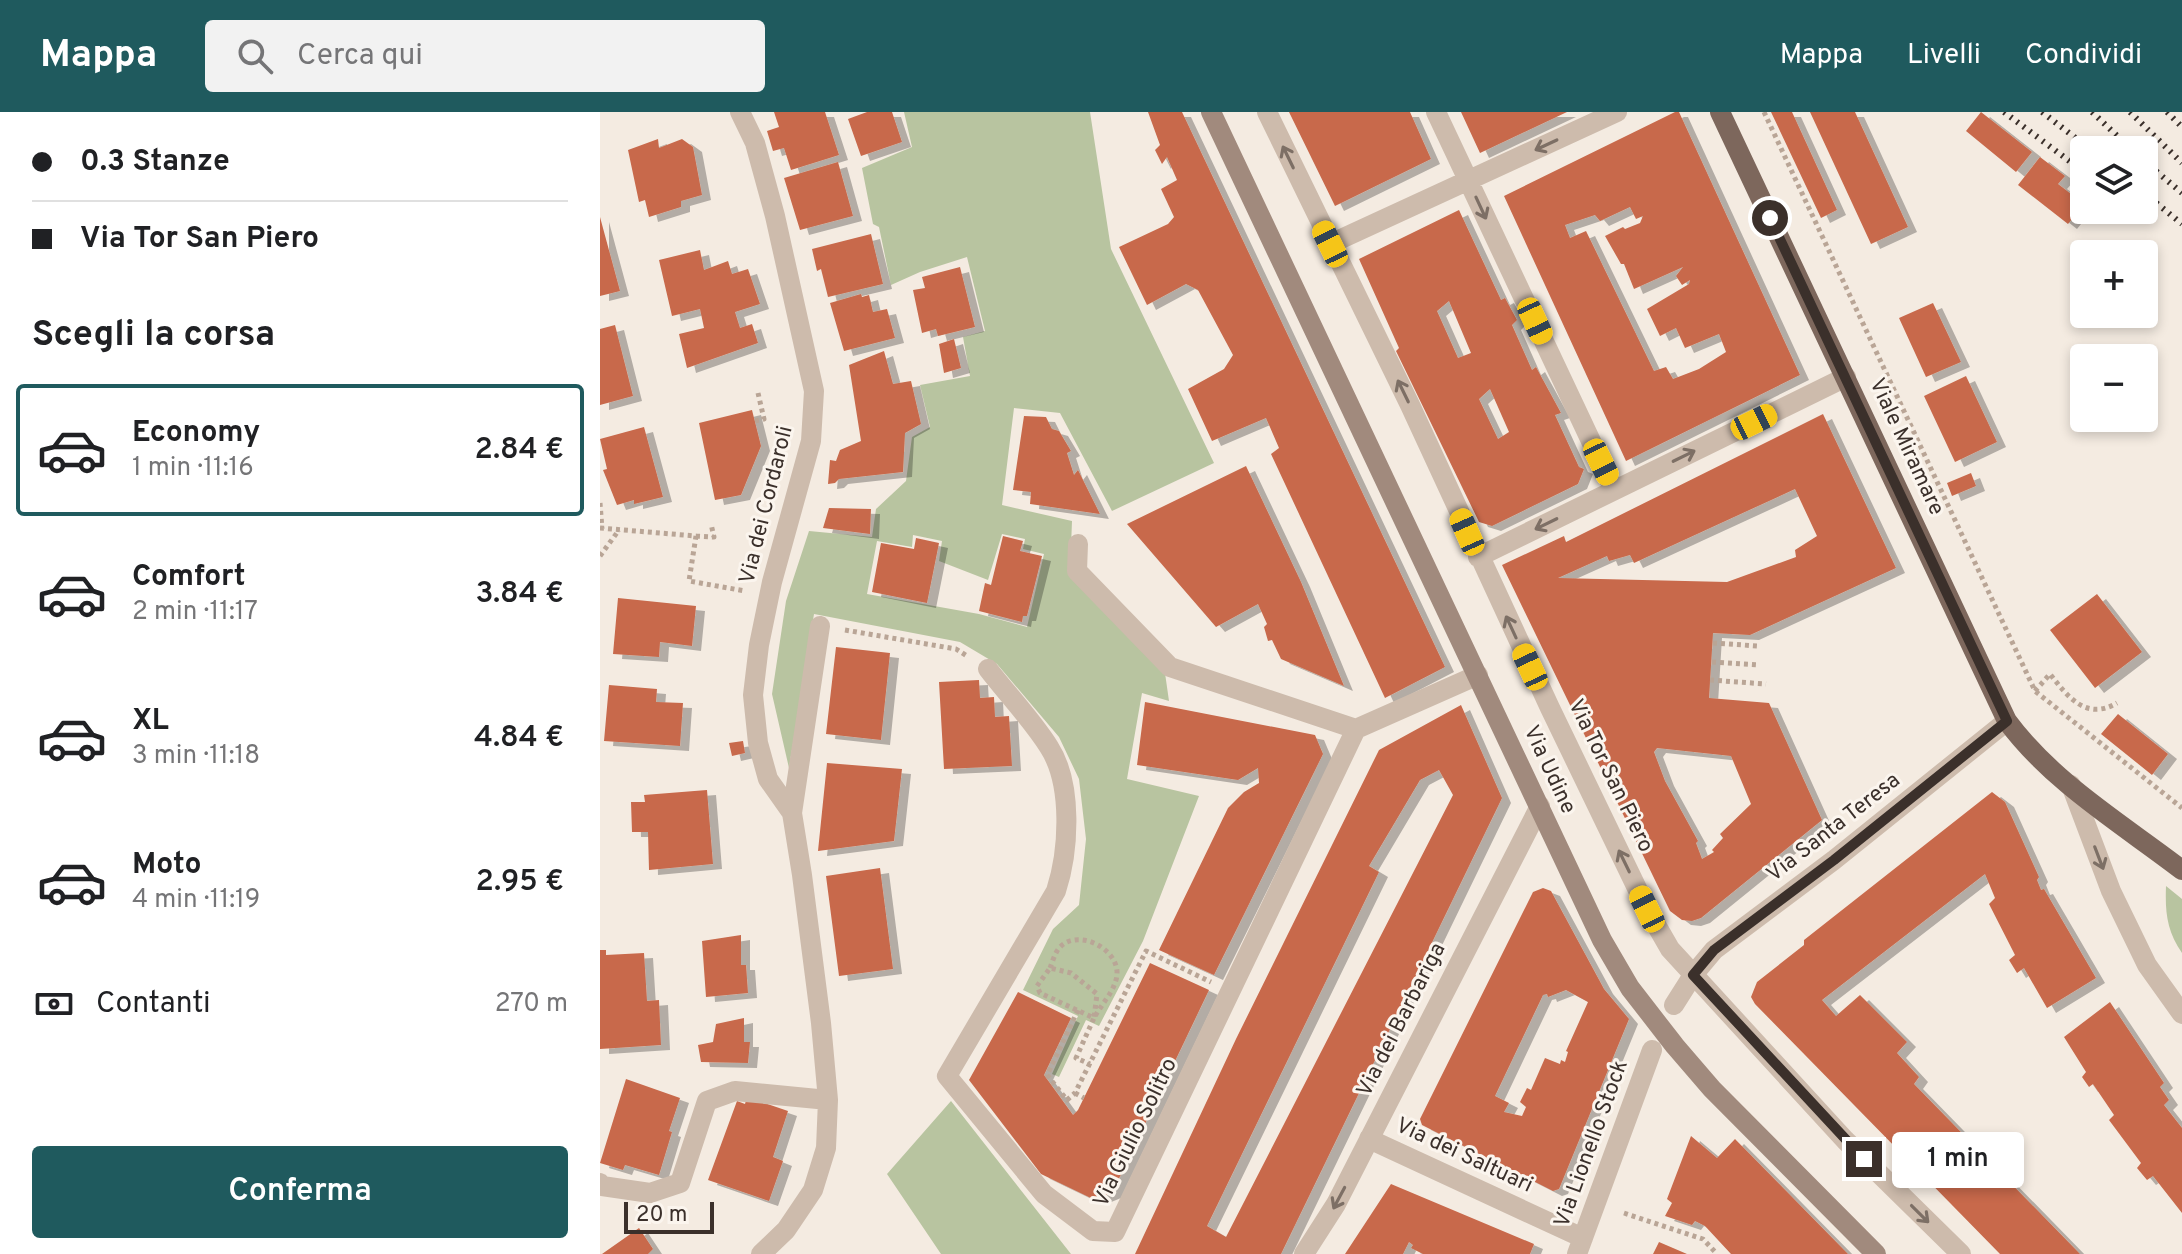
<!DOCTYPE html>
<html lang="it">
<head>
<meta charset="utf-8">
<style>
  body { margin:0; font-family:Overpass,sans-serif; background:#f2f2f2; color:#202124; height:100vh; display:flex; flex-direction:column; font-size:30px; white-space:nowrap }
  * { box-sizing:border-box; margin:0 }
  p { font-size:26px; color:#757577 }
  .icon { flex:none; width:44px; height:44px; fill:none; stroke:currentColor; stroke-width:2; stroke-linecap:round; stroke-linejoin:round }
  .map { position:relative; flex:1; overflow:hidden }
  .side { display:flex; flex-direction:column; background:#fff; width:600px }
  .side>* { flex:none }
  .banner { display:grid; align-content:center; height:176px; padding:0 32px; background:#fff }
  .fabs { position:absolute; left:1470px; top:24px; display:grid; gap:16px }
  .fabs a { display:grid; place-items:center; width:88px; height:88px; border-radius:8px; background:#fff; box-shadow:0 4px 12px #0003; font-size:40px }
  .scale { position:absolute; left:24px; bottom:20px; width:90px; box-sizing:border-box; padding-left:8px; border:4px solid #3b302b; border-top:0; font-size:22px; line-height:28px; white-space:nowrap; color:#3b302b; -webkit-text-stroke:6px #fbf5ee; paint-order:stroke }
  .end { position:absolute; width:36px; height:36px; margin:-18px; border:10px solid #3b302b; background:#fff; box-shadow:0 0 0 4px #fff }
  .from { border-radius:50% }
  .bubble { position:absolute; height:56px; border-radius:8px; background:#fff; box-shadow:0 4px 12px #0003; font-size:26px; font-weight:600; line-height:56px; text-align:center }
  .car { position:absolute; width:24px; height:48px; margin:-24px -12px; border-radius:10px; box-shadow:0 0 6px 2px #0007; background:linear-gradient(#f5c518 24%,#345 0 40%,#f5c518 0 76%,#345 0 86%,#f5c518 0) }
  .banner b { display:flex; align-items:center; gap:28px; height:76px; font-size:30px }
  .banner b+b { border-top:2px solid #e0e0e0 }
  .banner i { width:20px; height:20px; background:#202124 }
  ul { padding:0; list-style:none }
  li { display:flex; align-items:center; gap:24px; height:132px; margin:0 16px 12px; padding:0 16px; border:4px solid transparent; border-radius:8px }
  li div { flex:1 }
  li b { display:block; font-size:30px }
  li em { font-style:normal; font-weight:600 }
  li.active { border-color:#1f5a5e }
  li>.icon { width:72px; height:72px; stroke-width:1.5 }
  h2 { padding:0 32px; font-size:36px; line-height:96px }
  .pay { display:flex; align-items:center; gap:20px; height:88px; padding:0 32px; font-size:30px }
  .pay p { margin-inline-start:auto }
  .primary-button { display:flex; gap:16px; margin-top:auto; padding:16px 32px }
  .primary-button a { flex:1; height:92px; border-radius:8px; background:#1f5a5e; color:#fff; font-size:32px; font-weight:600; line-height:92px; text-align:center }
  header { display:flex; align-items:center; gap:48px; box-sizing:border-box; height:112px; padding:0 40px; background:#1f5a5e; color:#fff }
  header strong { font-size:38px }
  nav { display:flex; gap:44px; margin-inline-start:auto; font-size:28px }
  .search { width:560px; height:72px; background:#f2f2f2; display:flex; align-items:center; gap:20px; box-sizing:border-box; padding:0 28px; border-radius:8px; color:#757577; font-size:30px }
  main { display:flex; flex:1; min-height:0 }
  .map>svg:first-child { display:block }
</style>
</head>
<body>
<header>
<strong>Mappa</strong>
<div class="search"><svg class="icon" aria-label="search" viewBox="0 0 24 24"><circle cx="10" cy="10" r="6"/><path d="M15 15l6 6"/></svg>Cerca qui</div>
<nav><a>Mappa</a><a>Livelli</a><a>Condividi</a></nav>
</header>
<main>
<section class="side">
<div class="banner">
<b><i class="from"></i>0.3 Stanze</b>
<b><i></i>Via Tor San Piero</b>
</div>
<h2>Scegli la corsa</h2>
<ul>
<li class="active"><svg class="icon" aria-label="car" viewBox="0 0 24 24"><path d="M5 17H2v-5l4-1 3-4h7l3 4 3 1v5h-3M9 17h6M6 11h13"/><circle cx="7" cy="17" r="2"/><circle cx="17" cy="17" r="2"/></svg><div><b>Economy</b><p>1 min · 11:16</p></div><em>2.84 €</em></li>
<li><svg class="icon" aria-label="car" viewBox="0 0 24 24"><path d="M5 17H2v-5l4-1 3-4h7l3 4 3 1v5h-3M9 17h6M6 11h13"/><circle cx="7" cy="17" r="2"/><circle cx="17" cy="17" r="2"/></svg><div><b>Comfort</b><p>2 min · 11:17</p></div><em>3.84 €</em></li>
<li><svg class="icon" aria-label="car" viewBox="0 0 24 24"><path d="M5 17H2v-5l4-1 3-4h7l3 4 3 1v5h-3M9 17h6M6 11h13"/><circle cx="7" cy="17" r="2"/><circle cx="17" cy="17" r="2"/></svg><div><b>XL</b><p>3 min · 11:18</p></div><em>4.84 €</em></li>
<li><svg class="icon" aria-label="car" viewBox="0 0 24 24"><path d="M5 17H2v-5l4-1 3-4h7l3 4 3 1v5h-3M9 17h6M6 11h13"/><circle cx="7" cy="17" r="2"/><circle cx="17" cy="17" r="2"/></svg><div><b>Moto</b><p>4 min · 11:19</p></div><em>2.95 €</em></li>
</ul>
<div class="pay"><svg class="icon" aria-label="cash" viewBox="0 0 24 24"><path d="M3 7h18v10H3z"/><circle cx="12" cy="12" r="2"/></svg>Contanti<p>270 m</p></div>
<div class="primary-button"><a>Conferma</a></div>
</section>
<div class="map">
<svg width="1582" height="1142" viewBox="0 0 1582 1142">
  <defs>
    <filter id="shadow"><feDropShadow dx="9" dy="5" stdDeviation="0" flood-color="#0004"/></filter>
  </defs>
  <rect width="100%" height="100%" fill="#f4ebe1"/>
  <path fill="#b8c4a0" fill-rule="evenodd" d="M304 0H490L511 137 614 351 512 399 460 301 414 296 402 393 472 409 470 461 565 561 569 589 542 581 527 667 599 684 543 829 499 914 486 908 459 965 452 962 478 904 423 878 453 817 479 793 486 727 479 667 459 625 397 552 360 530 214 502 189 656 172 582 186 489 209 419 272 425 276 397 306 369 312 325 330 315 320 273 370 264 363 225 385 219 367 145 320 160 291 173 279 115 273 112 262 56 312 35ZM402 422 425 427 423 437 444 442 427 515 379 502 267 482 277 429 312 435 313 423 342 429 339 449 388 468Z
    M1566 774 1582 787V841C1567 819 1565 801 1566 774Z
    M351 989 471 1142H341L287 1062Z"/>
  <path fill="#c8694b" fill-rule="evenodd" filter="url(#shadow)" d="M174 0H225L239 43 191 58 184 36 173 39 167 19 179 15Z
    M267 0H292L302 30 261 44 248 7Z
    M548 0H582L845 555 785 586 671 342 679 336 666 306 612 329 588 277 624 257 633 243 598 178 586 172 547 193 519 135 568 112 574 105 561 77 577 68 567 45 562 52 555 38 560 33Z
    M689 0H810L831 47 735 94Z
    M861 0H967L880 41Z
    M1075 0H1079L1200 263 1026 349 904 84ZM1030 95 1036 107 1043 104 1040 111 1025 117 1023 115 1005 124 1021 152H1024L1034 177 1083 155 1076 164 1082 173 1090 168 1089 172 1047 197 1060 224 1076 216 1085 236 1119 222 1126 240 1099 257 1073 267 1066 255 1054 259 986 119 970 126 965 113 995 103 1000 109Z
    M1171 0H1192L1237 98 1221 106Z
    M1210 0H1255L1308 115 1271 132Z
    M1381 0 1432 40 1416 60 1366 19Z
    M58 27 59 36 82 27 93 35 102 83 81 89V95L49 105 45 88 39 90 28 38Z
    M1440 45 1465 64 1458 72 1484 92 1468 112 1418 73Z
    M238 50 253 104 200 118 184 66Z
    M859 98 901 188 905 186 917 208 912 213 932 258 936 255 961 301 955 303 979 355 984 357 978 372 892 414 879 410 796 239 799 236 759 147ZM849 189 871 241 858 246 837 199ZM890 277 909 320 898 327 879 287Z
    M0 105 20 179 0 184Z
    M271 122 283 172 228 185 221 157 217 159 212 137Z
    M100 138 104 158 128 149 132 162 148 157 160 192 135 200 140 216 152 212 158 231 87 256 79 222 104 216 100 197 72 204 59 148Z
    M360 155 375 215 338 224 336 217 322 221 313 178 325 176 322 165Z
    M261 182 262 185 269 183 273 200 287 197 295 226 244 239 230 191Z
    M1333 191 1361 250 1326 265 1299 206Z
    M15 213 33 284 0 293V217Z
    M354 227 361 256 344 261 339 232Z
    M284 239 293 272 311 269 321 312 305 321 303 360 239 367 235 371 228 372 230 348 236 349 240 338 261 329 249 253Z
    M1366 264 1397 330 1355 350 1324 284Z
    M152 298 161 334 141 383 115 388 99 311Z
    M1223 302 1296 456 1150 523 1113 521 1109 586 1169 591 1222 708 1101 806 1092 809 1082 808 1070 799 902 453 964 424 966 430ZM1195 377 1217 424 1195 438 1196 445 1127 470 958 466 1007 444 1009 449 1030 443 1034 451ZM1057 636 1131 644 1151 692 1120 722 1123 726 1112 738 1114 740 1102 747 1096 731 1098 729 1065 669 1054 640Z
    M424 304 446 305 452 317 459 319 471 339 467 341 474 363 478 358 500 402 430 392 431 380 413 378Z
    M44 315 63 385 34 392V388L17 393 3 358 7 357 0 327Z
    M646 354 701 470 744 574 681 547 672 528 668 529 664 515 667 512 658 492 616 515 527 412Z
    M1371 361 1376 374 1352 384 1347 371Z
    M229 396 271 397 270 422 223 416Z
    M403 424 423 429 420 439 442 444 427 504H423L422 510 379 499 385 471 391 473Z
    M316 426 339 431 327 491 272 480 281 431 314 437Z
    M1497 482 1542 540 1495 576 1450 518Z
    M18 486 96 494 92 534 60 530 59 545 13 542Z
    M236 535 290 541 281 628 226 622Z
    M379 568 380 586 394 585 395 605 409 604 412 654 344 657 339 570Z
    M9 573 57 577 56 590 83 591 80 634 4 629Z
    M545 590 715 623 723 642 614 863 559 838 628 696 644 680 659 671 658 656 638 668 537 653Z
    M861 593 902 686 681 1142H535L636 927 779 638ZM839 658 853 683 626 1125 607 1114 779 760 769 754 820 668Z
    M1518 602 1568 642 1552 663 1501 622Z
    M143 629 145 641 132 644 129 631Z
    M227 651 302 657 294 729 218 739Z
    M107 678 113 752 49 758 48 720H32L31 690H45L44 683Z
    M1392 680 1405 690 1439 765 1437 768 1441 778 1444 777 1496 866 1447 896 1424 856 1417 861 1409 848 1415 843 1389 792 1395 786 1385 762 1222 888 1236 904 1260 883 1307 930 1297 941 1319 965 1314 972 1480 1142H1400L1155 892 1151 885 1157 870 1204 833V828Z
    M280 756 293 857 239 864 226 764Z
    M943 776 951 779 1004 877 1029 907 959 1077 953 1079 822 1013 820 1007 933 780ZM966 878 988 890 966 939 968 940 965 950 961 948 960 952 945 946 931 978 927 976 920 990 926 995 922 1004 904 1000 909 991 895 984 943 883 947 882 948 885Z
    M141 823V853H146L148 881 106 885 102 829Z
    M0 838H6V843L44 841 47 889 59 888 61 933 0 937Z
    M550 851 609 878 512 1081 495 1088 441 1062 369 968 418 880 471 906 444 963 473 1003 478 998Z
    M1510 890 1564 971 1560 975 1569 988 1564 993 1582 1016V1101L1553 1064 1547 1068 1537 1056 1541 1051 1509 1008 1514 1003 1493 972 1489 975 1482 965 1486 960 1464 925Z
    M144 906V930H150L148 951 101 950 98 933 113 930 116 912Z
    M26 967 80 986 69 1019 72 1020 59 1063 25 1053 23 1058 0 1051Z
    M147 985 188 999 173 1045 183 1049 169 1089 108 1068 137 989 145 992Z
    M1091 1024 1117 1046 1135 1027 1248 1142H1131L1105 1114 1095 1109 1092 1113 1065 1104 1072 1091 1067 1087Z
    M791 1072 934 1132 930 1142H823L811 1136 813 1133 809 1130 803 1142H745Z
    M39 1116 53 1137 48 1142H2Z
    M1059 1130 1087 1142H1053Z"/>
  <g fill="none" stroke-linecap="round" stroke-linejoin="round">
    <path stroke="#b9a596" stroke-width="5" stroke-dasharray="4 4" stroke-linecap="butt" d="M1164 0 1435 579 1582 696
      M155 309 164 307 158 281
      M0 391 2 417
      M0 416 96 424 89 469 145 479
      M96 424 114 425 111 412
      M0 444 19 418
      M245 518 356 537 367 544
      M1113 531 1158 534
      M1112 550 1158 553
      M1110 568 1166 572
      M1435 579 1450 562C1468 585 1486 609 1517 591
      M450 856C452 851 454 844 457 839 474 812 525 838 516 868 512 882 501 893 494 906L497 882 471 861 450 856 437 874 440 881 494 906 476 946 490 952
      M478 898 447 963 467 988 475 981 546 839 611 870
      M475 981 484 986
      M1024 1101 1103 1127 1117 1142"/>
    <path stroke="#cdbbac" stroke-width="20" d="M140 0 155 31 175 104 214 279 211 329 172 470 159 533 153 583 158 631 168 667 192 701 202 763 221 911 228 988 226 1036 213 1078 186 1118 161 1142
      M667 0 810 293 950 596 1047 797 1070 837 1245 1028 1361 1142
      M836 0 1014 378
      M730 132 1017 0
      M478 432 477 459 570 555 756 617
      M878 445 1246 265
      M388 557C408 583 432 608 449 635 473 672 469 739 456 779L347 964 444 1082 493 1119 515 1120 756 617 878 563
      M1471 673 1511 779 1547 853 1582 902
      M192 701 220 514
      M769 1027 983 1126
      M0 1071 2 1074 50 1081 80 1071 107 989 135 979 228 988
      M704 1142 736 1092 940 694
      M977 1142 1052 938"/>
    <path stroke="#cdbbac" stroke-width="20" d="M1074 893 1093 863 1114 838 1234 748 1407 609"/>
    <path stroke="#a18a7d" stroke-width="20" d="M611 0 1002 828 1030 876 1075 934 1112 977 1276 1142"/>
    <path stroke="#7d675c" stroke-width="20" d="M1120 0 1407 609C1452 670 1522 712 1582 758"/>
    <path stroke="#3b302b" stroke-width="6" stroke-dasharray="2 6" stroke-linecap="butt" d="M1404 0 1484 60
      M1442 0 1491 38
      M1492 0 1532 38
      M1530 0 1582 51
      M1567 0 1582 15
      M1544 49 1582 81
      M1544 81 1582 112"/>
  </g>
  <defs><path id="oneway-shaft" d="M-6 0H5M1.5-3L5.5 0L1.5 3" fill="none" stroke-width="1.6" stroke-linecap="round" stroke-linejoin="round" transform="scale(2)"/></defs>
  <g stroke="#7d6f65">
    <use href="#oneway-shaft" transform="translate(946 33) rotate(155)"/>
    <use href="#oneway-shaft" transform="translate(688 45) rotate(-116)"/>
    <use href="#oneway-shaft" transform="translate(881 96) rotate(65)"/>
    <use href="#oneway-shaft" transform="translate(803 279) rotate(-116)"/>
    <use href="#oneway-shaft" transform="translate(1084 344) rotate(-26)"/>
    <use href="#oneway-shaft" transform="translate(946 412) rotate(154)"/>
    <use href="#oneway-shaft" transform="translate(911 515) rotate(-115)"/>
    <use href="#oneway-shaft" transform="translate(1499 746) rotate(69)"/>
    <use href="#oneway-shaft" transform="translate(1024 749) rotate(-116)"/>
    <use href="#oneway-shaft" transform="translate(739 1086) rotate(118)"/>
    <use href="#oneway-shaft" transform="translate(1320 1102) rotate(45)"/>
  </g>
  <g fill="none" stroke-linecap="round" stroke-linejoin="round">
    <path stroke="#3b302b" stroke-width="10" d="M1170 106 1407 609 1234 748 1114 838 1093 863 1264 1047"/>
  </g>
  <g text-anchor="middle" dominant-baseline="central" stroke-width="6" stroke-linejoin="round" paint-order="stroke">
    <g font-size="22" fill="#3b302b" stroke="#fbf5ee">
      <text transform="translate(1306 335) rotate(65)">Viale Miramare</text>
      <text transform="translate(167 393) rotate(-76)">Via dei Cordaroli</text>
      <text transform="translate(949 658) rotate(65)">Via Udine</text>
      <text transform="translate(1010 664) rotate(64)">Via Tor San Piero</text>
      <text transform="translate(1234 716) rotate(-38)">Via Santa Teresa</text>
      <text transform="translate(802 908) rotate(-63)">Via dei Barbariga</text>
      <text transform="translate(536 1021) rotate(-64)">Via Giulio Solitro</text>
      <text transform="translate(992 1032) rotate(-70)">Via Lionello Stock</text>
      <text transform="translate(864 1044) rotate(25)">Via dei Saltuari</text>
    </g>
  </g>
</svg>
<div class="fabs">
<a><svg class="icon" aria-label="layers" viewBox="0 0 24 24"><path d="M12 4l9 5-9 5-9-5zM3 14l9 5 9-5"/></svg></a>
<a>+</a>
<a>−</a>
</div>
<div class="scale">20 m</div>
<i class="end from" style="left:1170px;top:106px"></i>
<i class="end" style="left:1264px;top:1047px"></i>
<div class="bubble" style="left:1292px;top:1020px;width:132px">1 min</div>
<i class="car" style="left:730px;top:132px;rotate:334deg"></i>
<i class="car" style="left:935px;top:209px;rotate:155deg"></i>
<i class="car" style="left:1154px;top:310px;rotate:64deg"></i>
<i class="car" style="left:1001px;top:350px;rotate:154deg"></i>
<i class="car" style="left:867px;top:420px;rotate:336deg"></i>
<i class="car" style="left:930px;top:555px;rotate:335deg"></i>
<i class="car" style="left:1047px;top:797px;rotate:334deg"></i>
</div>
</main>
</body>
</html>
